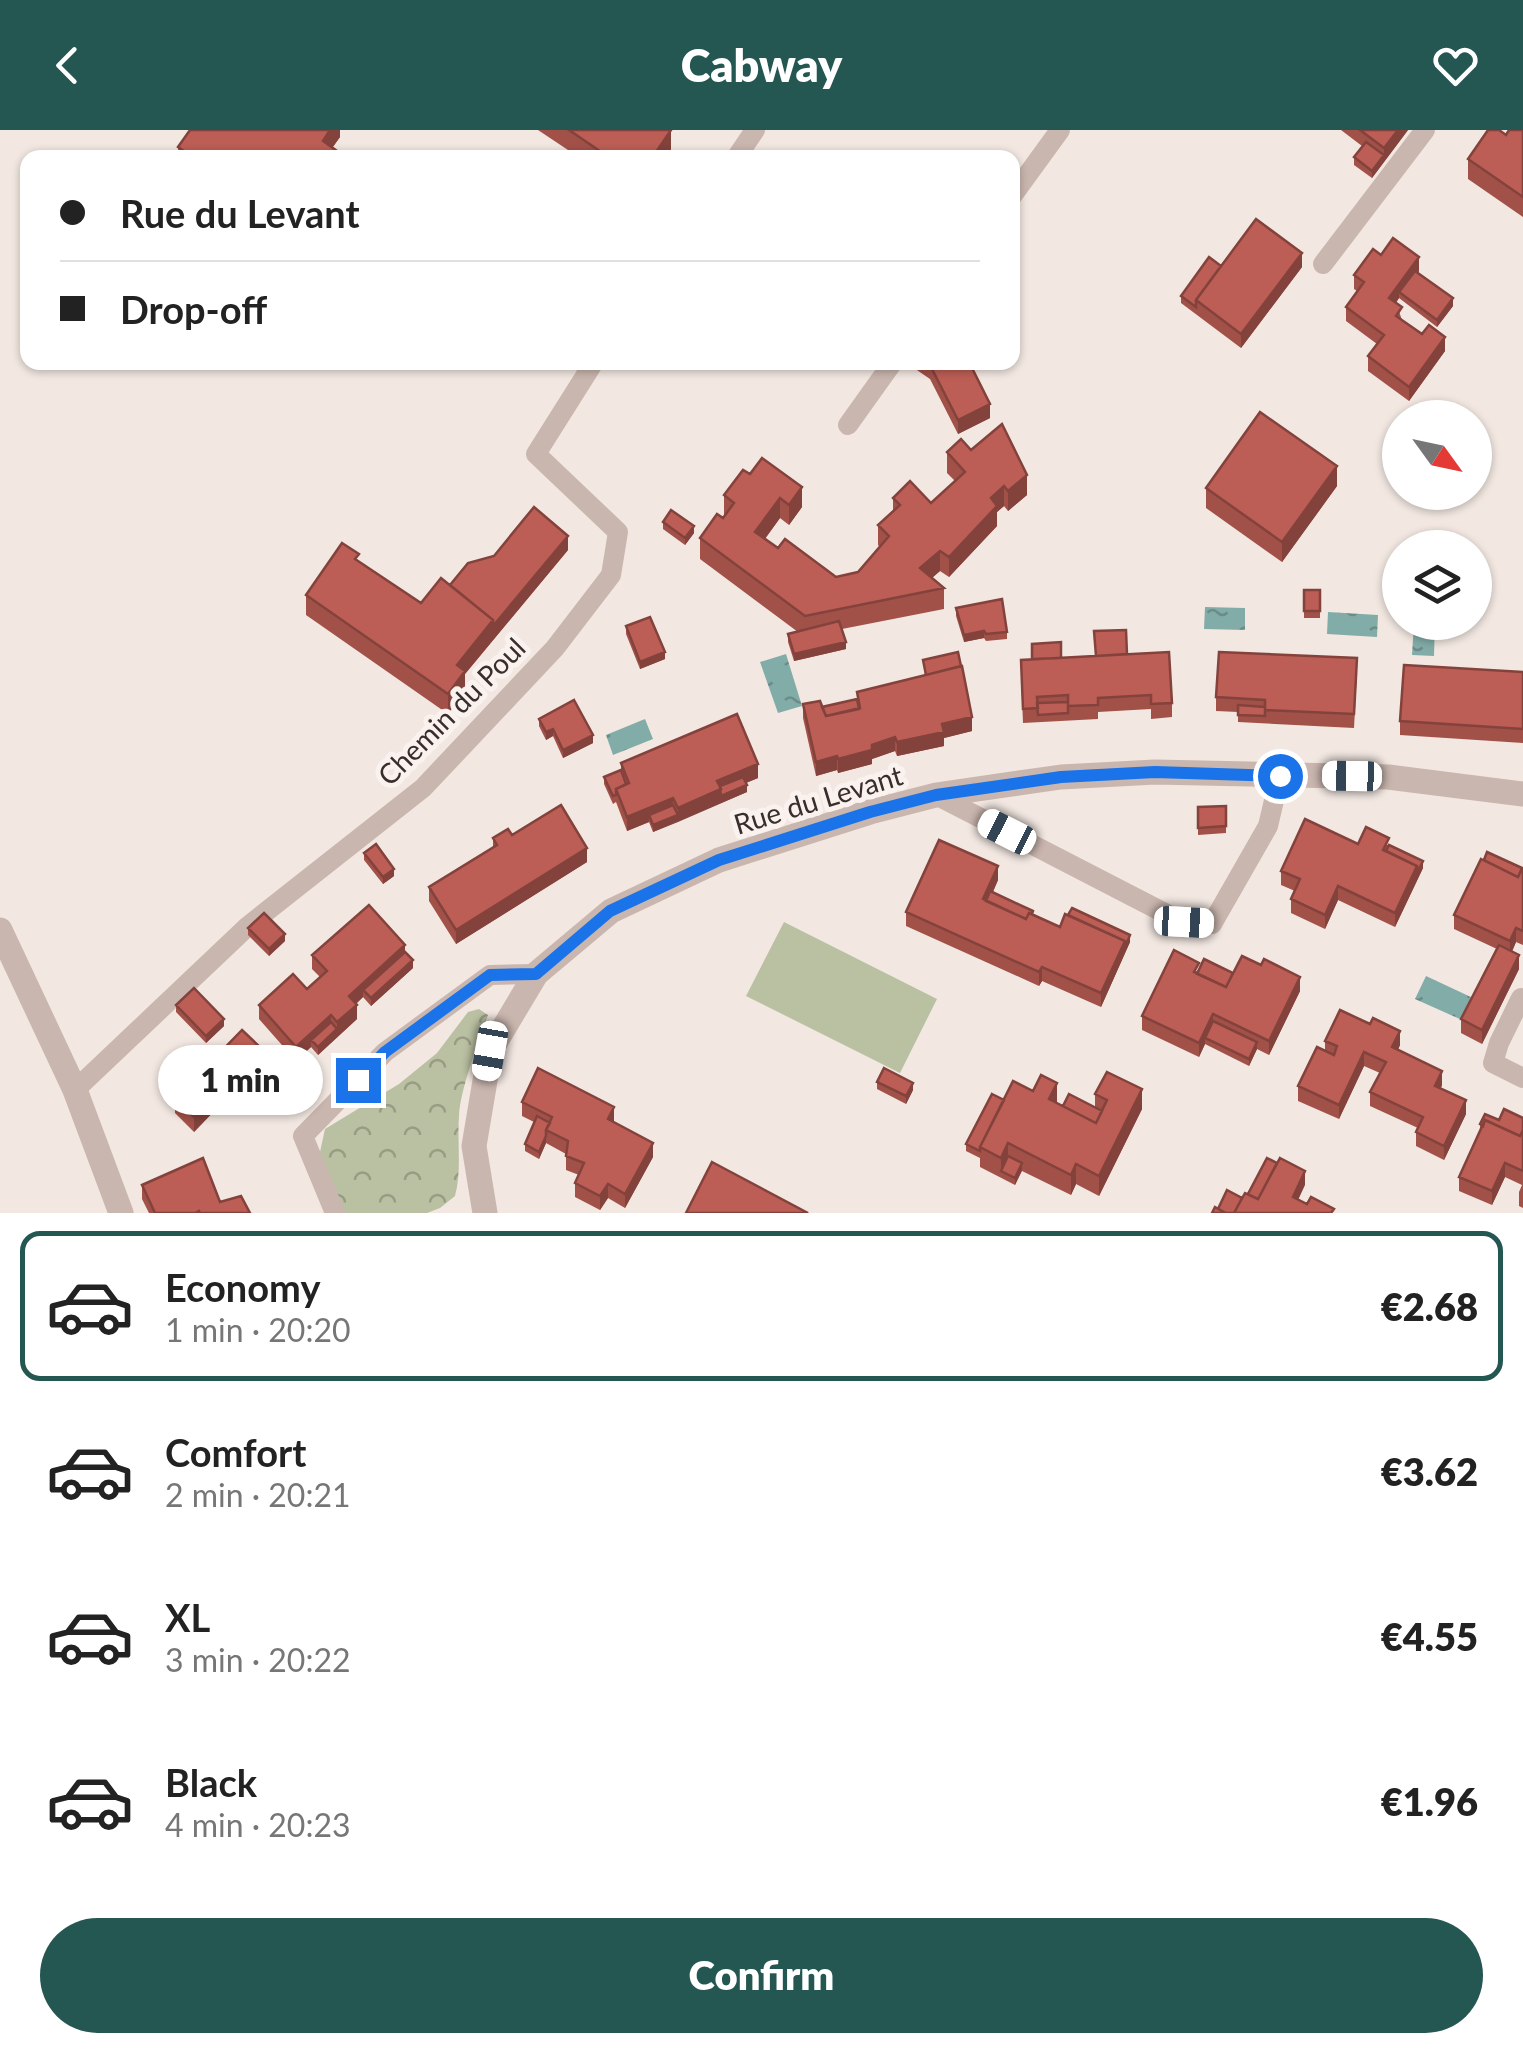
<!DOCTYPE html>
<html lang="en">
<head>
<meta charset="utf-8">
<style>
  body { margin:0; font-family:Lato,sans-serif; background:#f6f6f6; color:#222; height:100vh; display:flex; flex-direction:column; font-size:38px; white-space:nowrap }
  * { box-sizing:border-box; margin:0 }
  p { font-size:32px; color:#767676 }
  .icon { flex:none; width:55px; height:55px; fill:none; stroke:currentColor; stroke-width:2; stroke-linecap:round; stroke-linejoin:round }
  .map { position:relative; height:1083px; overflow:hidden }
  .panel { display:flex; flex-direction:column; background:#fff; flex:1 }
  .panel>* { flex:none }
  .top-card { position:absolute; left:20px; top:20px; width:1000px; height:220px; border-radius:20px; box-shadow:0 2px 8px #0004; display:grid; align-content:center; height:220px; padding:0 40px; background:#fff }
  .needle { width:65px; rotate:123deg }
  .controls { position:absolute; left:1382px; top:270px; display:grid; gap:20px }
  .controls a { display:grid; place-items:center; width:110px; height:110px; border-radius:50%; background:#fff; box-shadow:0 2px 8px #0004; font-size:50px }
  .end { position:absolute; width:45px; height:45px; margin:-22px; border:12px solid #1a73e8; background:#fff; box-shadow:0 0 0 5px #fff }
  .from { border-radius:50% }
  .bubble { position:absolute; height:70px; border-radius:35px; background:#fff; box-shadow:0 2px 8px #0004; font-size:32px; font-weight:800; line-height:70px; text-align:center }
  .car { position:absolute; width:30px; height:60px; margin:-30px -15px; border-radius:12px; box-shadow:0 0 8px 2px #0007; background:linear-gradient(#fff 24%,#345 0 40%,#fff 0 76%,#345 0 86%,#fff 0) }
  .top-card b { display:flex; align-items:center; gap:35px; height:95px; font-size:38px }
  .top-card b+b { border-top:2px solid #e0e0e0 }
  .top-card i { width:25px; height:25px; background:#222 }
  ul { padding:18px 0 0; list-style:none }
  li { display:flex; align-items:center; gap:30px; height:150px; margin:0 20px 15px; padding:0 20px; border:5px solid transparent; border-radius:20px }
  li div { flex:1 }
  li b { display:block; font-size:38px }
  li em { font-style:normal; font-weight:800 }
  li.on { border-color:#245752 }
  li>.icon { width:90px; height:90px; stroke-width:1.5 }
  .button { display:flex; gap:20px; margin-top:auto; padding:20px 40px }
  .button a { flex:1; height:115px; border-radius:60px; background:#245752; color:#fff; font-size:40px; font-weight:800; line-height:115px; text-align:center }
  header { display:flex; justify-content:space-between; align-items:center; height:130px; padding:0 40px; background:#245752; color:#fff; font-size:45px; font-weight:800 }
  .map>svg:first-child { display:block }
</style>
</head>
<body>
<header><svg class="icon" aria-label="back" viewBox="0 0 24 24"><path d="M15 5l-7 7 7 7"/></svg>Cabway<svg class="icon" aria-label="heart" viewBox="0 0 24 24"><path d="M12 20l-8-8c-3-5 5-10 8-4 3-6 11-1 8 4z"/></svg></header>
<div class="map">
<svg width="1523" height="1083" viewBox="0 0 1523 1083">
  <defs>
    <pattern id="park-crowns" width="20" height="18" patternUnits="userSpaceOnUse" patternTransform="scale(2.5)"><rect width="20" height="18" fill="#bac0a2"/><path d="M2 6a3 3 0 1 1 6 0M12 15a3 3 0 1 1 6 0" fill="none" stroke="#989c84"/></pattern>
    <pattern id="water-ripples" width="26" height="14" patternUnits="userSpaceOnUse" patternTransform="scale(2.5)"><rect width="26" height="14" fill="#82aca8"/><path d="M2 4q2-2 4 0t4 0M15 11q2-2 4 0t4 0" fill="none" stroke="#6b8c89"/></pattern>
  </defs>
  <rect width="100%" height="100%" fill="#f2e7e1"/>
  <path fill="url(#park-crowns)" d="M479 879 488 885C479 912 460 959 459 986 457 1014 462 1040 455 1066L440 1078 427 1083H342L320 1022 325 999 399 954 437 923 468 882Z"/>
  <path fill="#bac0a2" d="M784 792 937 869 900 943 746 866Z"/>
  <path fill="url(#water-ripples)" d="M1205 477 1245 478V500L1204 499Z
    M1328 482 1378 485 1377 507 1327 504Z
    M1414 493H1435L1434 526 1412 525Z
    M786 524 802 576 778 583 760 532Z
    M645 589 653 609 613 625 606 605Z
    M1426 846 1473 868 1462 890 1415 869Z"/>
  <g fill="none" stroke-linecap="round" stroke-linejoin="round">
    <path stroke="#c9b6ae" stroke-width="20" d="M736 28 755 0
      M1012 66 1060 0
      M1323 134 1425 0
      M848 295 893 232
      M936 665 1184 793 1212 794 1268 696 1280 645
      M1523 869 1521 868 1499 913 1493 933 1523 948
      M75 960 248 796 423 658 555 518 611 445 618 402 536 324 594 232
      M335 1083 303 1006 385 922 490 845 536 844"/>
    <path stroke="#c9b6ae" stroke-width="25" d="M0 800 75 960 121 1083
      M485 1083 474 1016 490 921 536 844 611 781 719 730 870 682 936 665 1061 647 1155 642 1388 647 1523 664"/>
  </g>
  <path fill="#a25149" d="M340 0V7L332 18 347 28H178V17Z
    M538 0H671V19L666 28H580Z
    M1341 0H1408L1372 48 1354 35V27L1362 16Z
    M1523 0V87L1468 49V29Z
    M1221 136 1302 137 1241 218 1181 173V166Z
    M1419 141 1418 143 1453 176 1437 197 1399 168 1396 173 1402 190 1445 221 1409 271 1368 241V226L1377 214 1346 191V177L1357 161 1354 159V145Z
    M483 232H500L495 240Z
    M911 232H969L990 288 958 304 930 249 911 236Z
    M971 320 1027 365 1008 381 1004 376 997 382V396L949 447 940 441 932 448 944 458V479L842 499 846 519 794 531 788 512V504L798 502 700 429V408L724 386V365L743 340 802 377 789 395 780 388 765 409 778 418 836 447 858 442 880 417 878 415V395L893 381V368L931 373 955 351 947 343V322Z
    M1337 356 1282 432 1206 378V358Z
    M663 392 694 403 685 415 663 399Z
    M568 420 465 544V561L448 584 306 485V465L359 432 421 473 450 455Z
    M1304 460H1320V488H1304Z
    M956 478 1007 502V509L986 511 984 508 964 512 956 486Z
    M626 496 665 529 640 539 626 504Z
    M1127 524 1172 573V587L1151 589V579L1098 582V589L1023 593 1021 544 1032 529Z
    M923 530 972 601 944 608V616L897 626 895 621 872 629V634L838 643 837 640 816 646 803 588V574L822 577 857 569V562L925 545Z
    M1357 542 1354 598 1238 592V582L1216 581V567Z
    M1523 542V613L1400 605V591Z
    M539 589 593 613 563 628 553 606 546 610 539 596Z
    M621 633 758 648 746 653 747 662 653 702 649 692 627 701 616 672 613 674 604 654V647L621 640Z
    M1226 676V703L1198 705V677Z
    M512 705 587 732 456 814 429 771V757L493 718V708Z
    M1358 714 1389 715 1423 738 1395 797 1338 770 1325 799 1291 783V769L1295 761 1281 755V741Z
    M364 723 394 746 383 754 364 730Z
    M1523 737V815L1516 812 1512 822 1519 839 1482 914 1461 903V889L1497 819 1454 799V785Z
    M998 750 993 762 1033 785 1060 797 1130 812 1101 877 1042 851 1039 856 906 796V782Z
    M248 798 285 811 269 826 248 805Z
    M405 822 413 838 371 876 363 867 356 874 357 889 318 925 311 917 296 931 259 889V875L307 859 320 847 312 839V825Z
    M1199 839 1233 843 1300 861 1269 925 1257 919 1249 936 1205 914 1199 927 1142 900V886Z
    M176 875 224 896 206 913 176 882Z
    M242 900 284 954 266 972 254 961 230 985 220 975 194 1002 175 983V969Z
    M1325 911 1400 915 1398 920 1442 955 1441 958 1466 984 1444 1030 1416 1016V1002L1418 998 1370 976V962L1380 943 1364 936 1339 989 1298 971V956L1325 921Z
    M877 952 913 960 906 974 877 959Z
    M1095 964 1142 979 1099 1066 1076 1054 1071 1065 1022 1041 1015 1055 980 1037V1028L966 1021V1014L1004 970 1057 973 1063 976 1095 977Z
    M522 972 614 992 653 1027 625 1078 608 1068 600 1080 575 1067V1053L579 1045 566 1040V1024L546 1013 539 1029 525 1021V1014L534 992 522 986Z
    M1523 988V1078L1519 1076V1062L1522 1055 1505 1047 1492 1075 1459 1061V1047L1480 1002V994L1499 990Z
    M142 1055 220 1072 250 1083H149L142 1069Z"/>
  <path fill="#84423c" d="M330 0H340V7L325 28 323 11Z
    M671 0V19L666 28H652Z
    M1398 0H1408L1372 48V41L1384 25V18Z
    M1302 123V137L1241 218V204Z
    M1419 127V141L1402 164 1399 162V168L1389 182V168Z
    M1453 168V176L1437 197V190Z
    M1445 207V221L1409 271V257Z
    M990 274V288L958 304V290Z
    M1337 336V356L1282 432V412Z
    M1027 345V365L1008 381V361Z
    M1004 356V376L997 382V396L949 447V427L991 368Z
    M802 357V377L789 395V375Z
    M780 368V388L755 422V402Z
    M694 396V403L685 415V408Z
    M568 406V420L465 544V561L448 584V564L457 535 493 490Z
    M940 421V441L920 458V438Z
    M984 501V508L964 512V505Z
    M846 512V519L794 531V524Z
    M665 522V529L640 539V532Z
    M972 587V601L944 608V616L897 626V612L942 594Z
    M553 599V606L546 610V602Z
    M593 605V613L563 628V620Z
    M895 607V621L872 629V634L838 643V629Z
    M837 626V640L816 646V632Z
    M758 634V648L721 663 747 655V662L678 692V678L717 651Z
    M673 668V682L649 685V692L627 701V687Z
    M678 685V692L653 702V695Z
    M587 718V732L456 814V800Z
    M1423 731V738L1395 797V783L1417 736Z
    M998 736V750L986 777 983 769Z
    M394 739V746L383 754V747Z
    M1338 756V770L1325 799V785Z
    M1516 798V812L1510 825V811Z
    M285 804V811L269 826V819Z
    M1130 805V812L1101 877V863L1125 811Z
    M405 815V829L363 860V867L349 880V866Z
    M1519 825V839L1482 914V900Z
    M413 830V838L371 876V868Z
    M1042 837V851L1039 856V842Z
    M1300 847V861L1269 925V911Z
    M357 875V889L318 925V917L337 899V892Z
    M1213 884V898L1205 908V914L1199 927V913Z
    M331 885V899L311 910V917L296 931V917Z
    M224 889V896L206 913V906Z
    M1400 901V915L1392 931V917Z
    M1257 912V919L1249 936V929Z
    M1364 922V936L1339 989V975Z
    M244 937V951L220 968V975L194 1002V987Z
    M284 940V954L266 972V958Z
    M1442 941V955L1435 970V956Z
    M254 953V960L230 985V978Z
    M913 953V960L906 974V966Z
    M1057 953V973L1049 969Z
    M1142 959V979L1099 1066V1046Z
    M1466 970V984L1444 1030V1016Z
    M614 977V992L608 1003V989Z
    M546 1006V1013L539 1029V1022Z
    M653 1013V1027L625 1078V1064Z
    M1008 1013V1034L1001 1041V1048V1028Z
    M1022 1033V1040L1015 1055V1048Z
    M1505 1033V1047L1492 1075V1061Z
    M1076 1034V1054L1071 1065V1045Z
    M1305 1041V1055L1293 1081V1067Z
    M608 1054V1068L600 1080V1066Z"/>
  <path fill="#bc5e55" stroke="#84423c" stroke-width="2.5" d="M190 0H330L323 11 347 28H194L178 17Z
    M569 0H671L652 28H610Z
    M1360 0H1398L1384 18Z
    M1488 0H1499L1506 5 1509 0H1523V67L1468 29Z
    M1366 12 1384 25 1372 41 1354 27Z
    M897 22 905 28H893Z
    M1256 89 1302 123 1241 204 1196 170Z
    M1393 108 1419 127 1389 168 1402 177 1396 186 1422 204 1429 195 1445 207 1409 257 1368 226 1384 205 1346 177 1364 152 1354 145 1373 119 1381 125Z
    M1209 127 1221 136 1196 170V177L1181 166Z
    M1415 141 1453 168 1437 190 1399 162Z
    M926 232H969L990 274 958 290 930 235Z
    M1260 282 1337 336 1282 412 1206 358Z
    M1002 294 1027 345 1008 361 1004 356 991 368 997 376 949 427 940 421 920 438 944 458 805 486 700 408 717 384 723 388 734 373 724 365 743 340 750 344 762 328 802 357 789 375 780 368 755 402 778 418 785 409 836 447 858 442 889 406 878 395 900 375 893 368 910 351 931 373 965 342 947 322 961 309 971 320Z
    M534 377 568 406 493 496V490L450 455 468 433 494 426Z
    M671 380 694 396 685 408 663 392Z
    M342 413 359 424 355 429 421 473 441 448 493 490 457 535 465 541 448 564 306 465Z
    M1304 460H1320V481H1304Z
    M1002 469 1007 502 986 504 984 501 964 505 956 478Z
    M650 487 665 522 640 532 626 496Z
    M839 491 846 512 794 524 788 504Z
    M1126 500 1127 524 1096 526 1094 501Z
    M1061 512V528L1032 529V514Z
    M958 522 961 536 926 545 923 530Z
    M1169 522 1172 573 1151 574V565L1098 568V575L1068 576V565L1037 567 1038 578 1023 579 1021 530Z
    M1219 522 1357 528 1354 584 1265 580V570L1216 567Z
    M1404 535 1523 542V599L1400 591Z
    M962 536 972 587 942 594 944 602 897 612 895 607 872 615V620L838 629 837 626 816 632 803 574 820 571 826 586 860 578 857 562Z
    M857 569 859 579 826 586 822 577Z
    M574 570 593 605 563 620 553 599 546 602 539 589Z
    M1068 572V583L1038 585 1037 573Z
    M1238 575 1265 577V586L1238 585Z
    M737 584 758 634 717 651 721 659 678 678 673 668 627 687 616 659 629 653 621 633Z
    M621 640 626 654 616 659V665L613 666 604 647Z
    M743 647 747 655 721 666 720 656Z
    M561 675 587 718 456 800 429 757 497 715 493 708 508 699 512 705Z
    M673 675 678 685 653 695 649 685Z
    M1226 676V696L1198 698V677Z
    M1305 689 1358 714 1366 697 1389 708 1383 720 1417 736 1395 783 1338 756 1325 785 1291 769 1300 749 1281 741Z
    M939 710 998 736 983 769 1026 789 1029 783 1060 797 1065 784 1125 811 1101 863 1042 837 1039 842 906 782Z
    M376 714 394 739 383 747 364 723Z
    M1389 715 1423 731 1417 743V736L1386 721Z
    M1487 722 1522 738 1518 747 1484 730Z
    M1481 729 1518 747 1523 737V801L1516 798 1510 811 1454 785Z
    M990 761 1033 781 1032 784 1029 783 1026 789 986 771Z
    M369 775 405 815 349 866 357 875 337 892 331 885 296 917 259 875 293 844 307 859 327 841 312 825Z
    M1072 778 1130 805 1125 818V811L1068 785Z
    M264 783 285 804 269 819 248 798Z
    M1499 815 1519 825 1482 900 1461 889Z
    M1174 820 1199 833 1194 842 1226 857 1242 826 1261 835 1264 829 1300 847 1269 911 1213 884 1199 913 1142 886Z
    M405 822 413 830 371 868 363 860Z
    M1204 829 1233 843 1226 857 1197 844Z
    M194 858 224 889 206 906 176 875Z
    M1340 880 1370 894 1373 888 1400 901 1392 917 1442 941 1435 956 1466 970 1444 1016 1416 1002 1423 987 1370 962 1386 932 1364 922 1339 975 1298 956 1317 917 1334 925 1337 916 1325 911Z
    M1213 891 1257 912 1249 929 1205 908Z
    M331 892 337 899 318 917 311 910Z
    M242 900 284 940 266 958 244 937 194 987 175 969Z
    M538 938 614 977 608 989 653 1013 625 1064 608 1054 600 1066 575 1053 584 1033 566 1026 568 1011 546 1000 552 987 522 972Z
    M884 938 913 953 906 966 877 952Z
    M1107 942 1142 959 1099 1046 1076 1034 1071 1045 1008 1013 1001 1028 980 1017 1013 951 1033 961 1041 945 1057 953 1049 969 1096 993 1107 970 1095 964Z
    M244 944 254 953 230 978 220 968Z
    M992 964 1004 970 980 1017V1021L966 1014Z
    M1069 964 1102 981 1096 993 1063 976Z
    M1504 979 1523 988V1000L1520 1006 1485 990 1483 996 1480 994 1485 984 1499 990Z
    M537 986 550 993 546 1000V1006L539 1022 525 1014Z
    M1485 990 1520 1006 1523 1000V1041L1505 1033 1492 1061 1459 1047Z
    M1008 1026 1022 1033 1015 1048 1001 1041Z
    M203 1028 220 1072 241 1066 250 1083H200L199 1081 195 1083H155L142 1055Z
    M1267 1028 1277 1033 1258 1069 1248 1064Z
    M1280 1028 1305 1041 1293 1067 1307 1074 1311 1067 1334 1079 1331 1083H1234L1245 1063 1258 1069Z
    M712 1032 808 1083H686Z
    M1227 1060 1242 1068 1234 1083H1226L1218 1079Z
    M1215 1077 1226 1083H1212Z"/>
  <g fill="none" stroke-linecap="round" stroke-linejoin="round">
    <path stroke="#1a73e8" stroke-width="12" d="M358 950 385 922 490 845 536 844 610 781 719 730 870 682 936 665 1061 647 1155 642 1280 646"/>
  </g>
  <g text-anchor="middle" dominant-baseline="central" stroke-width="10" stroke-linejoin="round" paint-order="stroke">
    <g font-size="28" fill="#382e2b" stroke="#f9f2ee">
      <text transform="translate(451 581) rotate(-45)">Chemin du Poul</text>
      <text transform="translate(818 669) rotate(-17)">Rue du Levant</text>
    </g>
  </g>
</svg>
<div class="controls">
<a><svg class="needle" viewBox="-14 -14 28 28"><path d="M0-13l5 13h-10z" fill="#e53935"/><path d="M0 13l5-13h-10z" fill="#767676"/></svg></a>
<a><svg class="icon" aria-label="layers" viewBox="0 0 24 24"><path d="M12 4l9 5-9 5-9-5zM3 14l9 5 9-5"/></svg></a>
</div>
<i class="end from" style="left:1280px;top:646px"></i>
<i class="end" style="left:358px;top:950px"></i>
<div class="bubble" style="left:158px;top:915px;width:165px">1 min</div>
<i class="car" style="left:1352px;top:646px;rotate:271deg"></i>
<i class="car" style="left:1007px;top:702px;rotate:297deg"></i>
<i class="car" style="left:1184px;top:792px;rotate:93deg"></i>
<i class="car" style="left:490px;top:921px;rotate:190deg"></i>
<div class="top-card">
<b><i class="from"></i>Rue du Levant</b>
<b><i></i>Drop-off</b>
</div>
</div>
<section class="panel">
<ul>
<li class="on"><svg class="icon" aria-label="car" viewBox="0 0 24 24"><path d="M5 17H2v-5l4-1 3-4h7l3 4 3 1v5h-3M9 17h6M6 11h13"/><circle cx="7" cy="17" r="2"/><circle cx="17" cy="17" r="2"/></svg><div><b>Economy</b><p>1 min · 20:20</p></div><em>€2.68</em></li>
<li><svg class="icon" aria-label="car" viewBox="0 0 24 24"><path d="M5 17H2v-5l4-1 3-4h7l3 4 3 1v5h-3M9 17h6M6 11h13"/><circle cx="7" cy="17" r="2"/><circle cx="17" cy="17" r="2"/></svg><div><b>Comfort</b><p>2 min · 20:21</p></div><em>€3.62</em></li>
<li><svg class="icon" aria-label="car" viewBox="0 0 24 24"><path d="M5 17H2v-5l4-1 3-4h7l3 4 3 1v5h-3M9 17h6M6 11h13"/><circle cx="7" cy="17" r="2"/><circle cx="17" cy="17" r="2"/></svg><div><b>XL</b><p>3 min · 20:22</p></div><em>€4.55</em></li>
<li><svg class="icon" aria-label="car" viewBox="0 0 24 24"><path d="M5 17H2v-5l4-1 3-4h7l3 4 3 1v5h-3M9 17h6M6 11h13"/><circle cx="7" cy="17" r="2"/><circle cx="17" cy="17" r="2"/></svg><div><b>Black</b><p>4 min · 20:23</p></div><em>€1.96</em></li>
</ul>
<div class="button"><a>Confirm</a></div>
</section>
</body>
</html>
